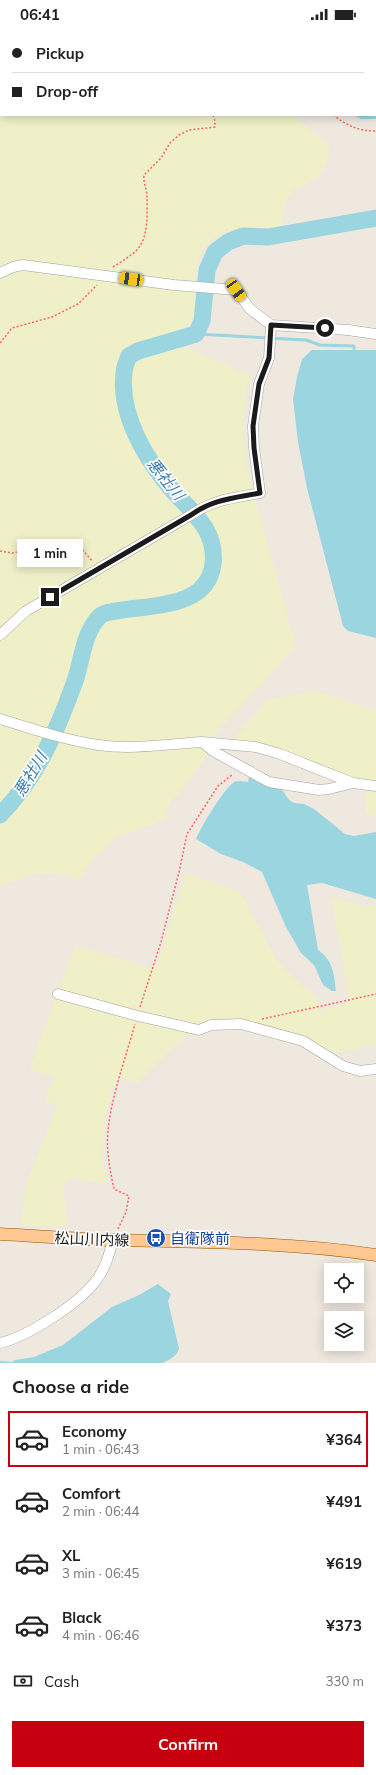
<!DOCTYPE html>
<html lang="en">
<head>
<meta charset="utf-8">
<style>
  body { margin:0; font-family:Mulish,"Noto Sans JP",sans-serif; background:#f2f2f2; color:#202124; height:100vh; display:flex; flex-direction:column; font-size:15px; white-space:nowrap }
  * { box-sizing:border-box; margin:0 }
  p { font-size:13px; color:#757577 }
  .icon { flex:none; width:22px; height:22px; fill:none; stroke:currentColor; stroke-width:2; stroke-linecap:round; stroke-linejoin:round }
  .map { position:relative; height:1335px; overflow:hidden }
  .drawer { display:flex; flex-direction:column; background:#fff; flex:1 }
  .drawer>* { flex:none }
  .guide { position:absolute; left:0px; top:0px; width:376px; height:88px; box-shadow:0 2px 10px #0003; display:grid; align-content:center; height:88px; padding:0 12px; background:#fff }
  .tools { position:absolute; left:324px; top:1235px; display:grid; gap:8px }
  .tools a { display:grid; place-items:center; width:40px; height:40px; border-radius:0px; background:#fff; box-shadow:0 2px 10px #0003; font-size:20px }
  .end { position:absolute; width:18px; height:18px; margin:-9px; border:5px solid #1b1b1b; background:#fff; box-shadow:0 0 0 2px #fff }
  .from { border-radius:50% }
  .bubble { position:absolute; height:28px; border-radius:0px; background:#fff; box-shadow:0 2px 10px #0003; font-size:13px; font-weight:700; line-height:28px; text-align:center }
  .car { position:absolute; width:12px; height:24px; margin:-12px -6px; border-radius:5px; box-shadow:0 0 3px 1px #0007; background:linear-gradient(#f5c518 24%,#345 0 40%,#f5c518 0 76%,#345 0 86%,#f5c518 0) }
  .guide b { display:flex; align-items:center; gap:14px; height:38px; font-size:15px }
  .guide b+b { border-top:1px solid #e0e0e0 }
  .guide i { width:10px; height:10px; background:#202124 }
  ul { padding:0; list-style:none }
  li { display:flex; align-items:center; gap:12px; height:56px; margin:0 8px 6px; padding:0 4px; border:2px solid transparent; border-radius:0px }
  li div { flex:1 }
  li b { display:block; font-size:15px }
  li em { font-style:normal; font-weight:700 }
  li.on { border-color:#c6000e }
  li>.icon { width:36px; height:36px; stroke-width:1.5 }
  h2 { padding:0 12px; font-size:18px; line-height:48px }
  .pay { display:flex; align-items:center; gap:10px; height:44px; padding:0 12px; font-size:15px }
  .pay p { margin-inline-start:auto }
  .button { display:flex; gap:8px; margin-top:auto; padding:8px 12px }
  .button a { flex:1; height:46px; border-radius:0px; background:#c6000e; color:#fff; font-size:16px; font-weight:700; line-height:46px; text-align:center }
  .status { display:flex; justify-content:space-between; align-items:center; height:28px; padding:0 20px; background:#fff; direction:ltr }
  .status svg { height:11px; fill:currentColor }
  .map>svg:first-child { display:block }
</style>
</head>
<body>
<div class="status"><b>06:41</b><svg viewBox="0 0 49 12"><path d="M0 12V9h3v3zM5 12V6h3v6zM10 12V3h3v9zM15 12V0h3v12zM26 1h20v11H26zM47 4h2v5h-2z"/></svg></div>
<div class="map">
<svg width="376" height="1335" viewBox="0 0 376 1335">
  <rect width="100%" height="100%" fill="#eee8df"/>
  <path fill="#efefc8" d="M0 0H167L1 1V87H293L329 118 330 121 326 137 320 146 311 154 294 162 287 170 280 199 235 202 221 206 212 212 205 220 198 233 194 254 86 241 35 233H15L0 237Z
    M24 242 197 263 194 291 191 296 177 302 189 321 251 348 246 364 243 398 248 446 296 618 217 704 202 734 184 759 171 774 167 782 166 792 118 809 95 829 79 851 50 845 35 846 0 858V250L13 243Z
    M317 663 376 682V787L365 785 366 753 354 752 257 716 234 711 267 672Z
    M185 845 240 864 276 931 301 957 317 969 321 982 350 975 331 869 362 878H376V1017L331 1026 303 1008 233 991 207 992 188 1005 137 1055 117 1048 105 1089 103 1130 106 1153 104 1155 70 1150 63 1159 68 1193 66 1199 20 1197 27 1154 57 1076 45 1073 54 1048 29 1041 75 918 156 941Z"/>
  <path fill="#9bd5e0" d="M233 0H376V91H361L354 87H375V1Z
    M312 322H376V610L348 603 343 598 307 460 298 414 293 371 297 349 302 331Z
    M249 748 278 759 283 763 289 772 294 775 304 776 314 781 345 806 354 808 376 804V871L322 855 307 857 318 922C333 932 334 946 336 963H332L323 957 314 937 301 925 286 899 262 844 243 834 221 826 196 811C201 799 223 762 233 755 237 752 243 754 248 754Z
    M158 1256 171 1266 168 1273 179 1321C176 1329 170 1331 163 1335H0V1333L12 1334 15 1332 34 1329 63 1317 112 1279 139 1267Z"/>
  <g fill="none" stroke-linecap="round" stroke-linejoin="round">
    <path stroke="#9bd5e0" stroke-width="3" d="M196 306 306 312 320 317 354 318V321"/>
    <path stroke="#9bd5e0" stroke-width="17" d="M0 787C36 751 58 701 75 653 82 633 83 606 99 589 104 584 115 583 122 582 154 577 208 579 213 536 217 503 193 485 174 464 147 434 119 387 124 345 124 339 127 333 129 328L138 323 196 306 202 293 207 242 215 224 228 214 243 208 268 209 376 190"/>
    <g stroke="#a2a2a2" stroke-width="11">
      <path id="minor" d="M0 245 13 239 23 237 174 257 236 262 250 281 271 297 348 302 376 306
        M0 607 26 583 191 487C213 471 235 470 260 465L254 420 253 398 259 356 269 330 271 297
        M0 691C32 701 65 712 98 717 132 722 168 716 202 714L213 723 269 754 319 762 329 761 353 755 376 758
        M202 714 256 719 280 726 353 755
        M58 966 138 988 199 1002 211 997 241 996 303 1013 343 1038 360 1043 376 1041
        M0 1315C27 1309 78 1276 95 1254 105 1242 109 1227 113 1212"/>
    </g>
    <g stroke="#925700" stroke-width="13">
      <path id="major" d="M0 1206C38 1208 77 1211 115 1212 202 1214 290 1214 376 1227"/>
    </g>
    <path stroke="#ff645f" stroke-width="1.5" stroke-dasharray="2 2" stroke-linecap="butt" d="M156 0 159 1
      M218 0 219 1
      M88 1 89 0
      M94 1 95 0
      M171 1 172 0
      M0 38H1
      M333 87C348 98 358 103 376 103
      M113 239C121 234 129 229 136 223 149 210 147 185 147 169 147 161 143 155 144 147L161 130 170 115 179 107 189 102 215 99V93L213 87
      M0 315 12 300 52 289 78 276 97 257
      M0 523 12 525 28 522 40 518 82 521 93 534
      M140 979 161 914 179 844 187 806 218 758 233 746
      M262 991 376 966
      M118 1201 126 1184 129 1168 114 1161C110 1142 106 1122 108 1103 111 1069 126 1029 135 996"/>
    <use href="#minor" stroke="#fff" stroke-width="10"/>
    <use href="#major" stroke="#ffc893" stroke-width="12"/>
  </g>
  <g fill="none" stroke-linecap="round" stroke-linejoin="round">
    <path stroke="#1b1b1b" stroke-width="5" d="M50 569 191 487C213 471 235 470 260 465L254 420 253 398 259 356 269 330 271 297 325 300"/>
  </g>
  <defs>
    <g id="bus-disc" transform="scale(1)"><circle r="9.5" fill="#1a4fb4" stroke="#fff"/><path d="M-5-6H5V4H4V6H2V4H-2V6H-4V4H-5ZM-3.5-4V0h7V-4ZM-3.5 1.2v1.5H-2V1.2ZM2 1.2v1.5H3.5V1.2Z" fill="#fff"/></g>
  </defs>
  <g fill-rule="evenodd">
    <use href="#bus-disc" x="156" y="1210"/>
  </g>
  <g text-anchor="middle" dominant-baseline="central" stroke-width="3.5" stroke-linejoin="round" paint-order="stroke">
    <g font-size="15" fill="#164399" stroke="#fff" text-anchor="start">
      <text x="170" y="1210">自衛隊前</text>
    </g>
    <g font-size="15" fill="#1b1b1b" stroke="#fff">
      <text transform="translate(92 1211) rotate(2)">松山川内線</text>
    </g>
    <g font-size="16" font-style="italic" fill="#3e7baa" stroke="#fff">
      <text transform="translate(166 451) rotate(51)">悪社川</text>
      <text transform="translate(30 746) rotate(-59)">悪社川</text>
    </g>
  </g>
</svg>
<div class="tools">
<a><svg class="icon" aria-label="locate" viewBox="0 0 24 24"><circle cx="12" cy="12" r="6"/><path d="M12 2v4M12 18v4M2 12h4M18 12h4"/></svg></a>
<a><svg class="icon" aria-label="layers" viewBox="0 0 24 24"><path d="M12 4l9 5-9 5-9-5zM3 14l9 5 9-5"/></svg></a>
</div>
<i class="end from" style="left:325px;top:300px"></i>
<i class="end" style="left:50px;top:569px"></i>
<div class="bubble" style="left:17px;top:511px;width:66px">1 min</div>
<i class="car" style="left:131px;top:251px;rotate:278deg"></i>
<i class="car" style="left:236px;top:262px;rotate:145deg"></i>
<div class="guide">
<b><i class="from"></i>Pickup</b>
<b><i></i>Drop-off</b>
</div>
</div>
<section class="drawer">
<h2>Choose a ride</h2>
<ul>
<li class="on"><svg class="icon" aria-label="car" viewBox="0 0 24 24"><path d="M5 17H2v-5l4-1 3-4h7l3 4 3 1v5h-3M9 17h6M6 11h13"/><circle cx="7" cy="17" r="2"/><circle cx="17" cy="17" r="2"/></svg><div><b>Economy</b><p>1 min · 06:43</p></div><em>¥364</em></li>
<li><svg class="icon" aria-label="car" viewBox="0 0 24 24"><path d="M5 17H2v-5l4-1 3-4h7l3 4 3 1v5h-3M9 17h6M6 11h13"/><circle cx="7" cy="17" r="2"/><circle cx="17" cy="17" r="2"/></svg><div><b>Comfort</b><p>2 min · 06:44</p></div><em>¥491</em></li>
<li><svg class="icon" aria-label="car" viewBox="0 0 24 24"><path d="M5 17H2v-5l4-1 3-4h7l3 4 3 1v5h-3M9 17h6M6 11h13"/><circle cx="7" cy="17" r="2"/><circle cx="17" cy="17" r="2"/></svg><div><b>XL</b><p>3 min · 06:45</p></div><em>¥619</em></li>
<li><svg class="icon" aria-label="car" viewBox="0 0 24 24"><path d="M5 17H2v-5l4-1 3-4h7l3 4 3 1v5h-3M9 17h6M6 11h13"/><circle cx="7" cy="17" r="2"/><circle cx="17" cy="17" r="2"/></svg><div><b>Black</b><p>4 min · 06:46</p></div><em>¥373</em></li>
</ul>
<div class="pay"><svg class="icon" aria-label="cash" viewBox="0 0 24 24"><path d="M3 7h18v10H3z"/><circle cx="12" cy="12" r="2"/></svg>Cash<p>330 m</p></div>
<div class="button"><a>Confirm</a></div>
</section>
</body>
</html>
